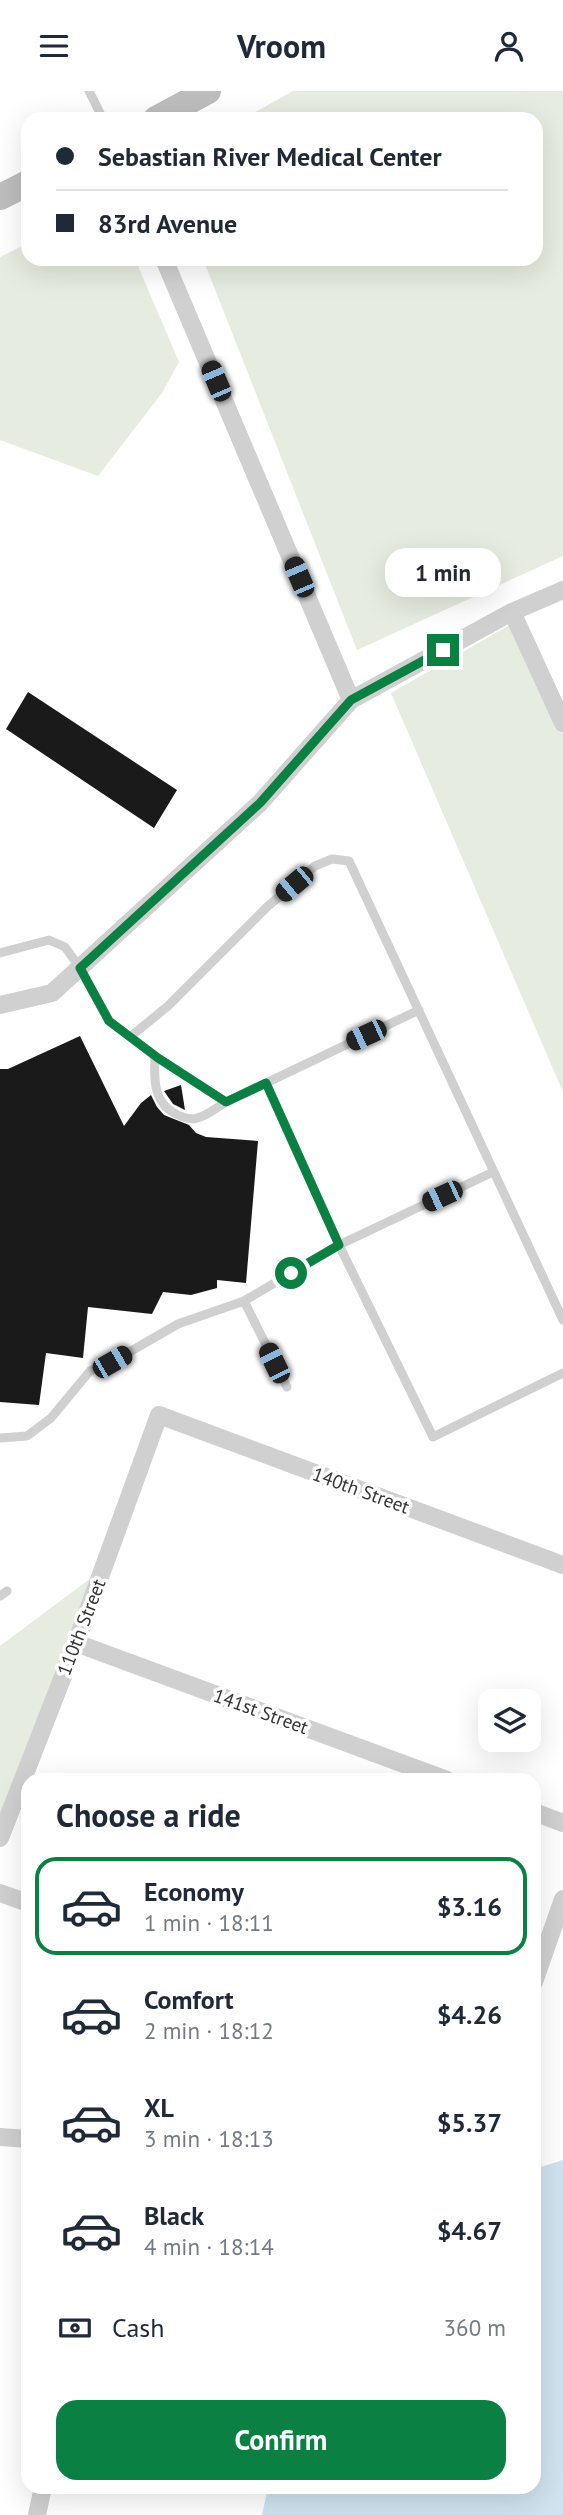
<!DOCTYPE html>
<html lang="en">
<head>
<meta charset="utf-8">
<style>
  body { margin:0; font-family:"PT Sans",sans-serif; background:#f6f6f7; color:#1f2937; height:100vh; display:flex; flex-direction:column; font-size:26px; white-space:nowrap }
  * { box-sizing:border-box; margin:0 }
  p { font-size:23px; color:#747a83 }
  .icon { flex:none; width:38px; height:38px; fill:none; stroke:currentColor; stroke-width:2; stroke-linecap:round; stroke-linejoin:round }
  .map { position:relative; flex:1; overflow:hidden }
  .drawer { position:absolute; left:21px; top:1682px; width:520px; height:721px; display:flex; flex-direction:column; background:#fff; border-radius:21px; box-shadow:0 7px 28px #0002 }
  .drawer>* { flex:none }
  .hud { position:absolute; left:21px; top:21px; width:522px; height:154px; border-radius:21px; box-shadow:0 7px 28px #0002; display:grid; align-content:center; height:154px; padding:0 35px; background:#fff }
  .controls { position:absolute; left:478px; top:1598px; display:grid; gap:14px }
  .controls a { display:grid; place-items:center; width:63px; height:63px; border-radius:14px; background:#fff; box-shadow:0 7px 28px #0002; font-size:35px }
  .end { position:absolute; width:32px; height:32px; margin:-16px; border:9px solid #0b8043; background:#fff; box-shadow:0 0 0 4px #fff }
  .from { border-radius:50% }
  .bubble { position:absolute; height:49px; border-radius:21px; background:#fff; box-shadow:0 7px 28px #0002; font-size:23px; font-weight:600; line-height:49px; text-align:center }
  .car { position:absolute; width:21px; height:42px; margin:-21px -10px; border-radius:9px; box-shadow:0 0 5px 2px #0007; background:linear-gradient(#222 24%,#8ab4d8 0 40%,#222 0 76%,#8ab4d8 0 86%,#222 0) }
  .hud b { display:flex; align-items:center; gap:24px; height:66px; font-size:26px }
  .hud b+b { border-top:2px solid #e0e1e3 }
  .hud i { width:18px; height:18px; background:#1f2937 }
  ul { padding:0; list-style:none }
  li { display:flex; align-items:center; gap:21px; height:98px; margin:0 14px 10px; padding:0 21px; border:4px solid transparent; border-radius:21px }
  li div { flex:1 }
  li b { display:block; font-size:26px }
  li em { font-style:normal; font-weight:600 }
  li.selected { border-color:#0b8043 }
  li>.icon { width:63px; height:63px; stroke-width:1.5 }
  h2 { padding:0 35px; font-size:32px; line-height:84px }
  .pay { display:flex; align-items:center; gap:18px; height:77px; padding:0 35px; font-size:26px }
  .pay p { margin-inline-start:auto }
  .primary-button { display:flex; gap:14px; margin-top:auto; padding:14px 35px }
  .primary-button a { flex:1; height:80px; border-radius:21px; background:#0b8043; color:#fff; font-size:28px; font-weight:600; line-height:80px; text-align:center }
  header { display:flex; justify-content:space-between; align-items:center; height:91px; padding:0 35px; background:#fff; font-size:32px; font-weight:600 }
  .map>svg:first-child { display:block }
</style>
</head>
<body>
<header><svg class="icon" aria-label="menu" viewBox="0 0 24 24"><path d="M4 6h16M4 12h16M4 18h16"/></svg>Vroom<svg class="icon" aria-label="person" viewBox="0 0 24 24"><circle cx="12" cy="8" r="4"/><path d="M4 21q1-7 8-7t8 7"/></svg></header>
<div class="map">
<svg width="563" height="2424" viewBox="0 0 563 2424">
  <rect width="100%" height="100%" fill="#fff"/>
  <path fill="#e6ecdf" d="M293 0H563V465L357 559 203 168H536V28H243Z
    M28 152V168H135L179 271 162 302 98 385 0 349V166Z
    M513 532 563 643V1001L391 602Z
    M91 1487 0 1751V1555Z"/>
  <path fill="#cfe2ee" d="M563 2069V2424H262L268 2396H534V2078Z"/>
  <path fill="#1a1a1a" d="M28 601 177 699 154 737 6 638Z
    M80 945 124 1035 141 1012 151 1004 157 1016 164 1024 189 1034 196 1042 206 1046 258 1050 246 1192 217 1189V1197L191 1204 163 1201 152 1223 88 1216 83 1267 46 1262 39 1314 0 1311V978H8Z
    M181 994 185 1019 173 1013 164 1000Z"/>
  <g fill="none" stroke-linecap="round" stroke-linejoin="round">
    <path stroke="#d0d0d0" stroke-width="9" d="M89 0 103 28
      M0 862 49 849 65 856 80 877 109 930 158 967 226 1011
      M130 946 168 915 267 816 315 775 332 768 349 770 563 1229
      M155 965C154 988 153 1012 176 1023 182 1026 191 1029 197 1027 207 1025 217 1016 226 1011L419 919
      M266 992 339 1154 433 1346 563 1282
      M244 1210 287 1296
      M0 1347 27 1345 51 1327 90 1280 112 1271 178 1233 244 1210 339 1154 493 1081
      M0 1505 7 1500"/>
    <path stroke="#d0d0d0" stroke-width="18" d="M164 168 351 609
      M512 521 563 632
      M0 914 52 902 260 712 351 609 512 521 563 499
      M76 1552 447 1689
      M534 1721 563 1732
      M0 1747 76 1552 159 1324 563 1474
      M0 1802 28 1812
      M534 1891 563 1808
      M0 2046 28 2048
      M37 2424 43 2396"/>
    <path stroke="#bdbdbd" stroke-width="26" d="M156 28 208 0
      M0 106 28 92"/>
  </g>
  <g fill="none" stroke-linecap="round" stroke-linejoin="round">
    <path stroke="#0b8043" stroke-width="9" d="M291 1182 339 1154 266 992 226 1011 158 967 109 930 80 877 260 712 351 609 443 559"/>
  </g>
  <g text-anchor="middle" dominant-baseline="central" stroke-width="7" stroke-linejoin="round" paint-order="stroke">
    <g font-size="19" fill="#333" stroke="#fff">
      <text transform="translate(361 1399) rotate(20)">140th Street</text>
      <text transform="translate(81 1536) rotate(-69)">110th Street</text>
      <text transform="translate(261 1620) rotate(20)">141st Street</text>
    </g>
  </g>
</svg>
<div class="controls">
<a><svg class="icon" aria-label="layers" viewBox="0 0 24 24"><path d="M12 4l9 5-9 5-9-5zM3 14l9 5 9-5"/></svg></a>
</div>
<i class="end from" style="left:291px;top:1182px"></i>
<i class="end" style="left:443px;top:559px"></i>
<div class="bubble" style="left:385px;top:457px;width:116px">1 min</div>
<i class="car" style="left:216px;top:290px;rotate:337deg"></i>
<i class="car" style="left:299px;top:486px;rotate:337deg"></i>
<i class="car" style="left:294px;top:793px;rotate:230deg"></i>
<i class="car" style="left:366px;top:944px;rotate:245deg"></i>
<i class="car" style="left:442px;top:1105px;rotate:245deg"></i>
<i class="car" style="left:112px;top:1271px;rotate:60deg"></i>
<i class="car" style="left:274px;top:1272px;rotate:334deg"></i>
<div class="hud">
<b><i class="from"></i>Sebastian River Medical Center</b>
<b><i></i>83rd Avenue</b>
</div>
<section class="drawer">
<h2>Choose a ride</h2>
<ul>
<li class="selected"><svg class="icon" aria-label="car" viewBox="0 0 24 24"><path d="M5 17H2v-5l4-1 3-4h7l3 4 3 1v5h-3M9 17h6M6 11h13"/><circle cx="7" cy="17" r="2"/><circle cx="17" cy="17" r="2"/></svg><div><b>Economy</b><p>1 min · 18:11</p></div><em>$3.16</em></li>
<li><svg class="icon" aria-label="car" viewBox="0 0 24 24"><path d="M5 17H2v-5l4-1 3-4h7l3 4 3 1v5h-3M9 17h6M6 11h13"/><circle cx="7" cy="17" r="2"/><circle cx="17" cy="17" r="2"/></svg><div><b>Comfort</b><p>2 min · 18:12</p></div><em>$4.26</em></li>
<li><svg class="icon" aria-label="car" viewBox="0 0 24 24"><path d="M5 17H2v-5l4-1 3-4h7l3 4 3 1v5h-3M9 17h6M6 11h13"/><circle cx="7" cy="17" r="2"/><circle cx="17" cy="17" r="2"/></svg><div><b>XL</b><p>3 min · 18:13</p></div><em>$5.37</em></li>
<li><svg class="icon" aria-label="car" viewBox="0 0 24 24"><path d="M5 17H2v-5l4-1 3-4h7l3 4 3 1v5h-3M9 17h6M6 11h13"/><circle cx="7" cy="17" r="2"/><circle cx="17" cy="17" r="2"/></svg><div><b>Black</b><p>4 min · 18:14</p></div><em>$4.67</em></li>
</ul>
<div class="pay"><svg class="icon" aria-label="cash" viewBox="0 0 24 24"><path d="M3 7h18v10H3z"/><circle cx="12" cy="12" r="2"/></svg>Cash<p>360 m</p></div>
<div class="primary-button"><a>Confirm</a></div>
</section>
</div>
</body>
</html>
